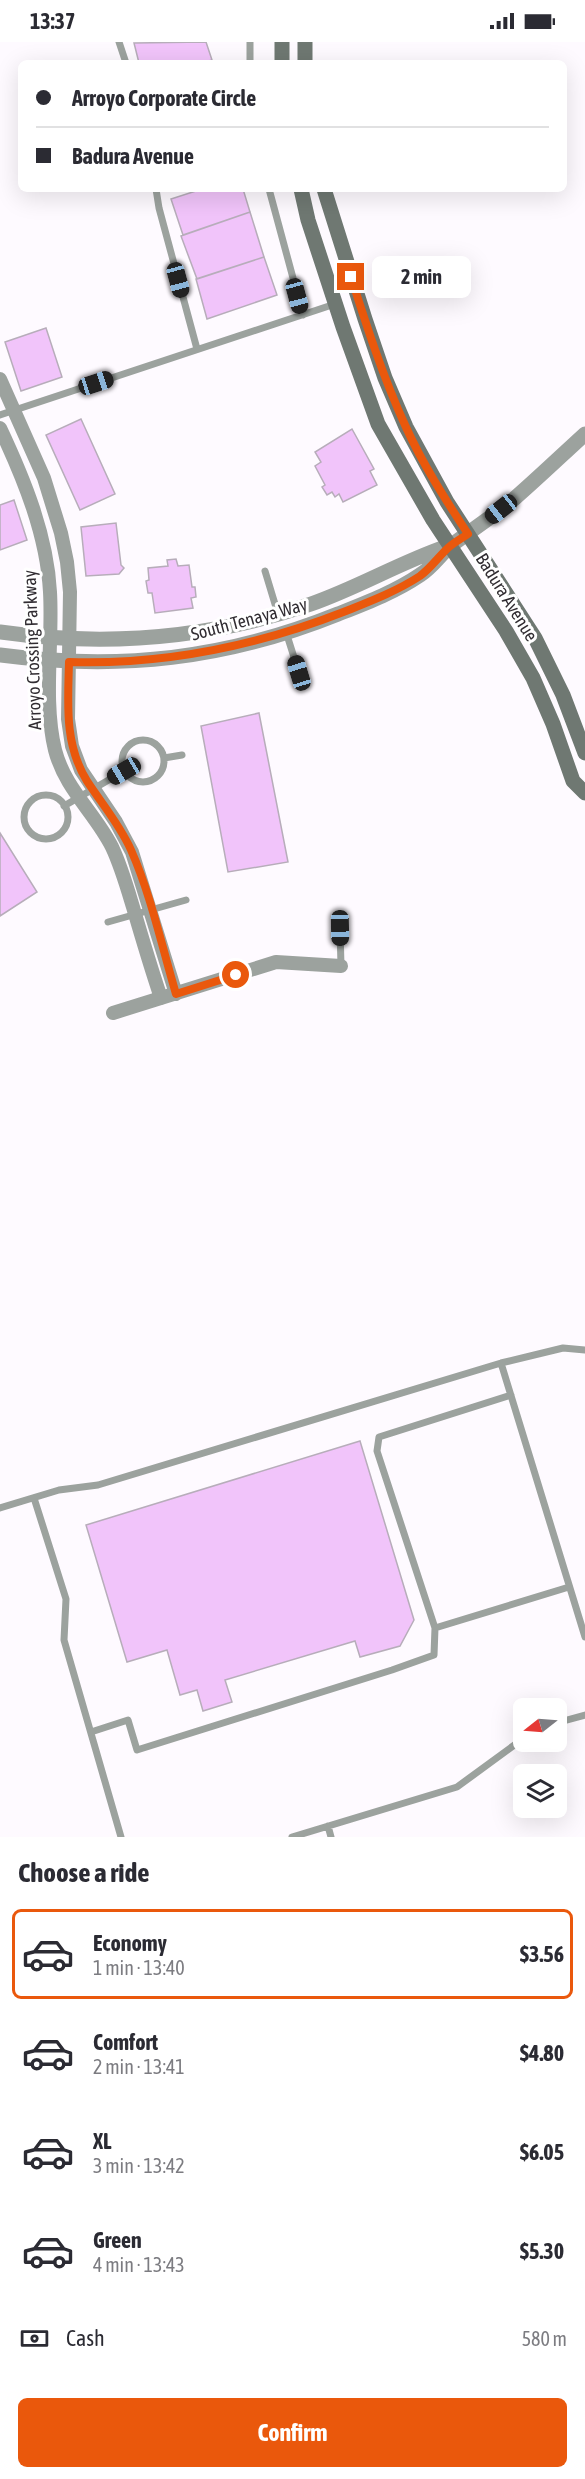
<!DOCTYPE html>
<html lang="en">
<head>
<meta charset="utf-8">
<style>
  body { margin:0; font-family:"Asap Condensed",sans-serif; background:#f7f7f7; color:#2b2b33; height:100vh; display:flex; flex-direction:column; font-size:22px; white-space:nowrap }
  * { box-sizing:border-box; margin:0 }
  p { font-size:20px; color:#7c7c81 }
  .icon { flex:none; width:33px; height:33px; fill:none; stroke:currentColor; stroke-width:2; stroke-linecap:round; stroke-linejoin:round }
  .map { position:relative; height:1795px; overflow:hidden }
  .details { display:flex; flex-direction:column; background:#fff; flex:1 }
  .details>* { flex:none }
  .hud { position:absolute; left:18px; top:18px; width:549px; height:132px; border-radius:9px; box-shadow:0 6px 24px #0002; display:grid; align-content:center; height:132px; padding:0 18px; background:#fff }
  .needle { width:39px; rotate:253deg }
  .tools { position:absolute; left:513px; top:1656px; display:grid; gap:12px }
  .tools a { display:grid; place-items:center; width:54px; height:54px; border-radius:9px; background:#fff; box-shadow:0 6px 24px #0002; font-size:30px }
  .end { position:absolute; width:27px; height:27px; margin:-14px; border:8px solid #ea580c; background:#fff; box-shadow:0 0 0 3px #fff }
  .from { border-radius:50% }
  .bubble { position:absolute; height:42px; border-radius:9px; background:#fff; box-shadow:0 6px 24px #0002; font-size:20px; font-weight:700; line-height:42px; text-align:center }
  .car { position:absolute; width:18px; height:36px; margin:-18px -9px; border-radius:8px; box-shadow:0 0 4px 2px #0007; background:linear-gradient(#222 24%,#8ab4d8 0 40%,#222 0 76%,#8ab4d8 0 86%,#222 0) }
  .hud b { display:flex; align-items:center; gap:21px; height:57px; font-size:22px }
  .hud b+b { border-top:2px solid #e1e1e2 }
  .hud i { width:15px; height:15px; background:#2b2b33 }
  ul { padding:0; list-style:none }
  li { display:flex; align-items:center; gap:18px; height:90px; margin:0 12px 9px; padding:0 6px; border:3px solid transparent; border-radius:9px }
  li div { flex:1 }
  li b { display:block; font-size:22px }
  li em { font-style:normal; font-weight:700 }
  li.selected { border-color:#ea580c }
  li>.icon { width:54px; height:54px; stroke-width:1.5 }
  h2 { padding:0 18px; font-size:27px; line-height:72px }
  .pay { display:flex; align-items:center; gap:15px; height:66px; padding:0 18px; font-size:22px }
  .pay p { margin-inline-start:auto }
  .action { display:flex; gap:12px; margin-top:auto; padding:12px 18px }
  .action a { flex:1; height:69px; border-radius:9px; background:#ea580c; color:#fff; font-size:24px; font-weight:700; line-height:69px; text-align:center }
  .status { display:flex; justify-content:space-between; align-items:center; height:42px; padding:0 30px; background:#fff; direction:ltr }
  .status svg { height:16px; fill:currentColor }
  .map>svg:first-child { display:block }
</style>
</head>
<body>
<div class="status"><b>13:37</b><svg viewBox="0 0 49 12"><path d="M0 12V9h3v3zM5 12V6h3v6zM10 12V3h3v9zM15 12V0h3v12zM26 1h20v11H26zM47 4h2v5h-2z"/></svg></div>
<div class="map">
<svg width="585" height="1795" viewBox="0 0 585 1795">
  <rect width="100%" height="100%" fill="#fefaff"/>
  <path fill="#f1c4fa" stroke="#b7adba" stroke-width="1.5" d="M206 0 212 18 202 21H139L134 1Z
    M202 147H243L250 170 183 193 171 157Z
    M250 170 264 215 197 237 181 194Z
    M264 215 277 253 207 277 196 237Z
    M46 286 62 335 21 349 5 300Z
    M81 377 115 452 80 468 46 393Z
    M352 387 374 427 370 429 377 443 343 460 339 452 335 455 332 450 327 453 322 445 325 443 315 424 321 420 315 410Z
    M14 458 27 498 0 508V463Z
    M116 481 121 523 124 526 119 532 86 534 81 485Z
    M176 517 178 524 189 523 192 545H195L196 555 191 556 193 566 155 571 152 551H148L146 539 149 538 148 526 168 524 167 518Z
    M259 671 288 820 228 830 201 684Z
    M0 791 37 850 0 874Z
    M360 1399 414 1578 400 1604 360 1615 355 1599 225 1638 232 1660 203 1669 197 1648 180 1653 167 1608 127 1620 86 1483Z"/>
  <g fill="none" stroke-linecap="round" stroke-linejoin="round">
    <path stroke="#9ca29e" stroke-width="7" d="M119 0 126 21
      M250 0V21
      M156 147 159 166 197 307
      M269 147 303 273
      M0 373 335 262
      M265 529 278 572
      M286 590 299 631
      M122 719a21 21 0 1 1 42 0a21 21 0 1 1-42 0Z
      M164 716 182 713
      M24 775a22 22 0 1 1 44 0a22 22 0 1 1-44 0Z
      M64 764 124 729
      M108 880 186 858
      M340 886 341 924
      M501 1321 585 1595
      M34 1456 66 1557 64 1598 121 1795
      M0 1466 59 1448 98 1443 501 1321 563 1306 585 1308
      M435 1586 569 1545
      M556 1681 585 1673
      M91 1690 128 1678 137 1708 392 1628 434 1613 435 1586 377 1409 379 1395 511 1353
      M328 1784 331 1795
      M292 1795 457 1745 524 1696"/>
    <path stroke="#9ca29e" stroke-width="14" d="M0 337 44 436 61 491 67 520 70 550 68 677 72 704 81 728 116 780 132 810 176 952
      M0 386C24 437 47 493 50 550 53 601 43 659 55 708 65 747 95 771 112 805 121 824 127 845 133 865 142 896 151 926 161 956
      M113 971 276 920 341 924"/>
    <path stroke="#9ca29e" stroke-width="15" d="M0 590C106 605 209 597 311 562 357 546 399 521 445 505
      M0 613C120 629 226 617 338 572 366 561 395 550 420 533 433 525 441 511 453 502 473 487 495 473 515 456 539 435 562 413 585 392"/>
    <path stroke="#6f7872" stroke-width="15" d="M282 0V21
      M305 0V21
      M301 147 308 178 343 285 378 382 433 478 506 589 533 636 553 682 573 739 585 751
      M324 147 365 277 385 336 406 385 447 460 535 596 563 653 585 711"/>
  </g>
  <g fill="none" stroke-linecap="round" stroke-linejoin="round">
    <path stroke="#ea580c" stroke-width="8" d="M236 933 176 952C162 905 151 853 131 808 120 783 102 762 87 739 64 702 68 661 69 620 165 623 257 604 346 569 371 559 397 549 420 534 431 526 439 514 449 505 455 500 462 496 468 492 445 457 422 421 405 383 383 335 367 285 351 235"/>
  </g>
  <g text-anchor="middle" dominant-baseline="central" stroke-width="6" stroke-linejoin="round" paint-order="stroke">
    <g font-size="18" fill="#312d32" stroke="#fff">
      <text transform="translate(507 555) rotate(58)">Badura Avenue</text>
      <text transform="translate(249 577) rotate(-15)">South Tenaya Way</text>
      <text transform="translate(32 608) rotate(-92)">Arroyo Crossing Parkway</text>
    </g>
  </g>
</svg>
<div class="tools">
<a><svg class="needle" viewBox="-14 -14 28 28"><path d="M0-13l5 13h-10z" fill="#e53935"/><path d="M0 13l5-13h-10z" fill="#7c7c81"/></svg></a>
<a><svg class="icon" aria-label="layers" viewBox="0 0 24 24"><path d="M12 4l9 5-9 5-9-5zM3 14l9 5 9-5"/></svg></a>
</div>
<i class="end from" style="left:236px;top:933px"></i>
<i class="end" style="left:351px;top:235px"></i>
<div class="bubble" style="left:372px;top:214px;width:99px">2 min</div>
<i class="car" style="left:178px;top:238px;rotate:165deg"></i>
<i class="car" style="left:297px;top:254px;rotate:165deg"></i>
<i class="car" style="left:96px;top:341px;rotate:72deg"></i>
<i class="car" style="left:501px;top:467px;rotate:232deg"></i>
<i class="car" style="left:299px;top:631px;rotate:343deg"></i>
<i class="car" style="left:124px;top:729px;rotate:240deg"></i>
<i class="car" style="left:340px;top:886px;rotate:179deg"></i>
<div class="hud">
<b><i class="from"></i>Arroyo Corporate Circle</b>
<b><i></i>Badura Avenue</b>
</div>
</div>
<section class="details">
<h2>Choose a ride</h2>
<ul>
<li class="selected"><svg class="icon" aria-label="car" viewBox="0 0 24 24"><path d="M5 17H2v-5l4-1 3-4h7l3 4 3 1v5h-3M9 17h6M6 11h13"/><circle cx="7" cy="17" r="2"/><circle cx="17" cy="17" r="2"/></svg><div><b>Economy</b><p>1 min · 13:40</p></div><em>$3.56</em></li>
<li><svg class="icon" aria-label="car" viewBox="0 0 24 24"><path d="M5 17H2v-5l4-1 3-4h7l3 4 3 1v5h-3M9 17h6M6 11h13"/><circle cx="7" cy="17" r="2"/><circle cx="17" cy="17" r="2"/></svg><div><b>Comfort</b><p>2 min · 13:41</p></div><em>$4.80</em></li>
<li><svg class="icon" aria-label="car" viewBox="0 0 24 24"><path d="M5 17H2v-5l4-1 3-4h7l3 4 3 1v5h-3M9 17h6M6 11h13"/><circle cx="7" cy="17" r="2"/><circle cx="17" cy="17" r="2"/></svg><div><b>XL</b><p>3 min · 13:42</p></div><em>$6.05</em></li>
<li><svg class="icon" aria-label="car" viewBox="0 0 24 24"><path d="M5 17H2v-5l4-1 3-4h7l3 4 3 1v5h-3M9 17h6M6 11h13"/><circle cx="7" cy="17" r="2"/><circle cx="17" cy="17" r="2"/></svg><div><b>Green</b><p>4 min · 13:43</p></div><em>$5.30</em></li>
</ul>
<div class="pay"><svg class="icon" aria-label="cash" viewBox="0 0 24 24"><path d="M3 7h18v10H3z"/><circle cx="12" cy="12" r="2"/></svg>Cash<p>580 m</p></div>
<div class="action"><a>Confirm</a></div>
</section>
</body>
</html>
